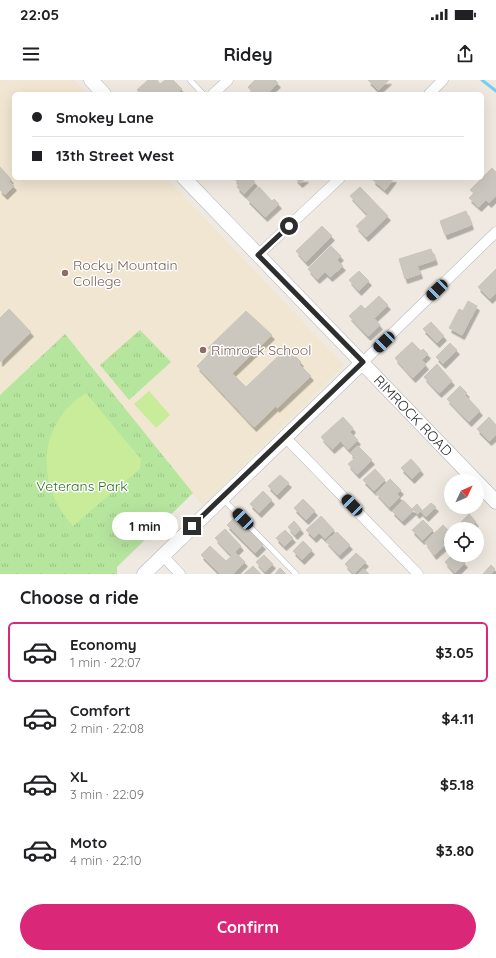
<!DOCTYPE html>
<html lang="en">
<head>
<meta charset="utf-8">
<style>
  body { margin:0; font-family:Quicksand,sans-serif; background:#f6f6f6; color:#202124; height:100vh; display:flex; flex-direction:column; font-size:15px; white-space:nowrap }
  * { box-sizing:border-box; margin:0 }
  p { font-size:13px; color:#757577 }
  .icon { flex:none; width:22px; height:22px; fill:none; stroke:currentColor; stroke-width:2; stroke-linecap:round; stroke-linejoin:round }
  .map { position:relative; height:494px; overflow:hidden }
  .details { display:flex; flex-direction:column; background:#fff; flex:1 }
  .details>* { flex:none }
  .hud { position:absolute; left:12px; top:12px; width:472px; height:88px; border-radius:6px; box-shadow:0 4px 16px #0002; display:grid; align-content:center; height:88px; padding:0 20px; background:#fff }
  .needle { width:26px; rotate:46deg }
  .buttons { position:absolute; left:444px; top:394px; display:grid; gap:8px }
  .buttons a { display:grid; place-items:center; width:40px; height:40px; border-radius:50%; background:#fff; box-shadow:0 4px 16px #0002; font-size:20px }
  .end { position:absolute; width:18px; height:18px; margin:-9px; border:5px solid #2e2e2e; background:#fff; box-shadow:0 0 0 2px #fff }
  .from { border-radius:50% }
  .bubble { position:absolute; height:28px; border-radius:14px; background:#fff; box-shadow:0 4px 16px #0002; font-size:13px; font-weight:700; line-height:28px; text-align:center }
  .car { position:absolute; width:12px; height:24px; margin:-12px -6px; border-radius:5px; box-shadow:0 0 3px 1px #0007; background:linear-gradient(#222 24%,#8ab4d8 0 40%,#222 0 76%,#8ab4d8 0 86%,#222 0) }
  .hud b { display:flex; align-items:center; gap:14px; height:38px; font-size:15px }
  .hud b+b { border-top:1px solid #e0e0e0 }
  .hud i { width:10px; height:10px; background:#202124 }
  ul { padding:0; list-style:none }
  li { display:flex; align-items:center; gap:12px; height:60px; margin:0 8px 6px; padding:0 12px; border:2px solid transparent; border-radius:6px }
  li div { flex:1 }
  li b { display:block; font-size:15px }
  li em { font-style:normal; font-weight:700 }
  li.selected { border-color:#db2777 }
  li>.icon { width:36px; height:36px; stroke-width:1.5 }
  h2 { padding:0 20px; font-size:18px; line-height:48px }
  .button { display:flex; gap:8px; margin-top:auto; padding:8px 20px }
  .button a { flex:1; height:46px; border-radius:24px; background:#db2777; color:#fff; font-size:16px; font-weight:700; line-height:46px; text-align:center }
  .status { display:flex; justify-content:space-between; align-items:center; height:28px; padding:0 20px; background:#fff; direction:ltr }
  .status svg { height:11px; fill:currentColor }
  header { display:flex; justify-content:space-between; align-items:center; height:52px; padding:0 20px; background:#fff; font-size:18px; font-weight:700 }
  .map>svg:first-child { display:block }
</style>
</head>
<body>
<div class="status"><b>22:05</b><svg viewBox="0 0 49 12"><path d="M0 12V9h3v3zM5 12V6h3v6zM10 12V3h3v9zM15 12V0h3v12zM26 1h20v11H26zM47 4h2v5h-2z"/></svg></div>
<header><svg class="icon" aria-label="menu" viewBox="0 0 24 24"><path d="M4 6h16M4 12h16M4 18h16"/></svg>Ridey<svg class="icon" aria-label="share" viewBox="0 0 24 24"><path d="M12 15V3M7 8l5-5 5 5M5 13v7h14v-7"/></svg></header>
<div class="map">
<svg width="496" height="494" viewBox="0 0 496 494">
  <defs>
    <pattern id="park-tufts" width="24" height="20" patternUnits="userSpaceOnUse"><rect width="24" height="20" fill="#b6e59e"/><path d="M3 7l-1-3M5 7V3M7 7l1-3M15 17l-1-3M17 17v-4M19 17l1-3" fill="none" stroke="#9dc588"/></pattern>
    <filter id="shadow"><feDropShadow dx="2.5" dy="4.5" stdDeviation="0" flood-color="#0004"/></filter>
  </defs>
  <rect width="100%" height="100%" fill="#efe9e1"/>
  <path fill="#f0e6d1" d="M0 0H74L87 14H14V98H166L344 285 203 426 65 254 0 315Z"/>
  <path fill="url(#park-tufts)" d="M140 250 171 282 129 320 100 285Z
    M65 254 193 413 117 487V494H0V315Z"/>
  <path fill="#c9ec9a" d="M149 311 170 335 156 348 134 324Z
    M86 313 141 379 140 389 73 446C35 406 37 343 86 313Z"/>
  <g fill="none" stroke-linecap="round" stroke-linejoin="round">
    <path stroke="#75cff0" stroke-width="3" d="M482 0 496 11"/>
  </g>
  <path fill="#cbc7bf" stroke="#cbc5ba" filter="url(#shadow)" d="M148 0H157L160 4 165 0H173L182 9 177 14H141L137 10Z
    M255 0H275L278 3 266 14H254L248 7Z
    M368 0H389L378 10Z
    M0 87 11 99 9 101 14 106 5 115 0 110Z
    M492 88 496 92V116L489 123 486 120 479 127 469 118 474 113 470 110Z
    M234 98H251L255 102 244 114 237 107 239 104Z
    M295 98H306L300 103Z
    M374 98H394L385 110 373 100Z
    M259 107 272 121 274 119 279 124 265 137 247 119Z
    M360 107 388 136 366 157 356 146 368 135 350 116Z
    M466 131 471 145 445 155 440 141Z
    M322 146 332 156 306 182 296 171Z
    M331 166 341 176 337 180 343 186 330 197 325 192 317 199 308 189Z
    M431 169 435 180 417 186 420 194 405 199 399 179Z
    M496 189V213L490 219 478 207Z
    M359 191 369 201 359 211 349 200Z
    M379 216 388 225 374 238 380 245 368 256 349 236 361 225 365 229Z
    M468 221 477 226 462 255 449 248 459 229 463 231Z
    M9 229 31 252 0 282V238Z
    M246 231 272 255 232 293 246 307 287 268 301 282 299 284 311 296 277 328 276 326 254 347 197 286 208 275V273L211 270 208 268Z
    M431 242 444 256 437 263 423 249Z
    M412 262 421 271 423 269 428 274 422 280 426 285 413 298 395 278Z
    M450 263 457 270 443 284 436 277Z
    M437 284 452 301 439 313 424 297Z
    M460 306 467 313 465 315 480 331 469 342 447 319Z
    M343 337 353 348 350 352 358 360 348 369 341 361 332 369 321 357Z
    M489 337 496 345V355L489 361 477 349Z
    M358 366 372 380 357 394 348 384 355 378 350 373Z
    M411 379 421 390 412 399 401 388Z
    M375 389 385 400 374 411 363 400Z
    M280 395 289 403 277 415 268 406Z
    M390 399 401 410 397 414 400 417 389 427 376 413Z
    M263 411 272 420 259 433 250 424Z
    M303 419 315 431 306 440 294 428Z
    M403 420 412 429 417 424 422 430 417 434 414 430 402 441 392 431Z
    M431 423 436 427 426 437 421 432Z
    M469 434 476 442 469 449 461 442Z
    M236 436 263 465 255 473 227 445Z
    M321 436 334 450 325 459 319 453 314 458 306 450Z
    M423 440 433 450 422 460 412 450Z
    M294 441 301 449 295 455 288 447Z
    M443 445 448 450 451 448 452 449 451 453 442 462 445 465 434 475 425 462Z
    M225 449 241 466 235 472 245 482 233 494H220L201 475 210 466 226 481 232 476 215 458Z
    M285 450 293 458 284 466 276 458Z
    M337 452 350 465 339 475 326 461Z
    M303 461 312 470 302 480 293 471Z
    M356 473 366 482 354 494 345 484Z
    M264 475 273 484 265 492 256 482Z
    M452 475H457L465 483 455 493 445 482Z
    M491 485 495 489 491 494H483Z
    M253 486 261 494H244Z
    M280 488 286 494H275Z
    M364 489 369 494H358Z"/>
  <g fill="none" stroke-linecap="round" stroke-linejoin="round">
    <g stroke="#b4b7c1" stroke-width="6">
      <path id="lane" d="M190 0 203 14
        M223 419 296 494"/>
    </g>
    <g stroke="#b4b7c1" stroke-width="11">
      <path id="street" d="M213 14 228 0
        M429 14 443 0
        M258 175 340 98
        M363 282 496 152
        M285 357 418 494
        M163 476 180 494"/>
    </g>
    <g stroke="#b4b7c1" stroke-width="15">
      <g id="secondary">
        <path d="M91 0 104 14"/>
        <path id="s1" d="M184 98 476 401"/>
        <path d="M477 402 496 422"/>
        <path d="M144 494 363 282"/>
      </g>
    </g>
    <use href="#lane" stroke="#fff" stroke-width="5"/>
    <use href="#street" stroke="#fff" stroke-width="10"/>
    <use href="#secondary" stroke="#fff" stroke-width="14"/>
  </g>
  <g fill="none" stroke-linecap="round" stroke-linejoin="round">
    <path stroke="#2e2e2e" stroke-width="5" d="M192 446 363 282 258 175 289 146"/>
  </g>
  <g fill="#8d6e63" stroke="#fff" stroke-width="1.5">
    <circle cx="65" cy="193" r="4"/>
    <circle cx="203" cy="270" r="4"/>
  </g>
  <g text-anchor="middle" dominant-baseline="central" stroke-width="3" stroke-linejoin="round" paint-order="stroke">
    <g font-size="14" fill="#785e54" stroke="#fff" text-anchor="start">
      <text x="73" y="185">Rocky Mountain<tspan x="73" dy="16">College</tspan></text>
      <text x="211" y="270">Rimrock School</text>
    </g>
    <g font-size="14" fill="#2e2e2e" stroke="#fff">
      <text stroke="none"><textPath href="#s1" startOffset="330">RIMROCK ROAD</textPath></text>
    </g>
    <g font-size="14" fill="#2c6e1b" stroke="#fff">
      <text x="82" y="406">Veterans Park</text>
    </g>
  </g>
</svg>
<div class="buttons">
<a><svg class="needle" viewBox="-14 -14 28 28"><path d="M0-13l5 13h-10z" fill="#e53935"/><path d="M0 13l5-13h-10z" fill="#757577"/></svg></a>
<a><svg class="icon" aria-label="locate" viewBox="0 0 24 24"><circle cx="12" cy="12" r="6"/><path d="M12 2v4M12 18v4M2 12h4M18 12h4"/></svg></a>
</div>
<i class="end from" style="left:289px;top:146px"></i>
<i class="end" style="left:192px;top:446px"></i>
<div class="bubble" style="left:112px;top:432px;width:66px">1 min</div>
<i class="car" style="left:437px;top:210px;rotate:226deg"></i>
<i class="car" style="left:384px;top:262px;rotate:226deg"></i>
<i class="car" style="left:352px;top:425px;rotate:316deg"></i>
<i class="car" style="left:243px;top:439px;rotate:316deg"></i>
<div class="hud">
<b><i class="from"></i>Smokey Lane</b>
<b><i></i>13th Street West</b>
</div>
</div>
<section class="details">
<h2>Choose a ride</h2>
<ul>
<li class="selected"><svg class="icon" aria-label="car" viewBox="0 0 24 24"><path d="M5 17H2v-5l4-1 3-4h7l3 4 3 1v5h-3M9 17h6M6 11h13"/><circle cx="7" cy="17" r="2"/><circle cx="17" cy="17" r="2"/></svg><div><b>Economy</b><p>1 min · 22:07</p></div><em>$3.05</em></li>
<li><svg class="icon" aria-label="car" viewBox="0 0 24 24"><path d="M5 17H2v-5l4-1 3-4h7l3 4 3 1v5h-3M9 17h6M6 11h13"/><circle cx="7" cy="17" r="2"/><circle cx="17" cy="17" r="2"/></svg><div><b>Comfort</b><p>2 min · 22:08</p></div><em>$4.11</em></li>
<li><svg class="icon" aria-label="car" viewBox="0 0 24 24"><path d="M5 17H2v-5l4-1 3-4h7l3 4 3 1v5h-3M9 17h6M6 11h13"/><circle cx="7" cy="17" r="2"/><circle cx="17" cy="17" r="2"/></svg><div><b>XL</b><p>3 min · 22:09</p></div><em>$5.18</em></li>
<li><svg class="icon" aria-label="car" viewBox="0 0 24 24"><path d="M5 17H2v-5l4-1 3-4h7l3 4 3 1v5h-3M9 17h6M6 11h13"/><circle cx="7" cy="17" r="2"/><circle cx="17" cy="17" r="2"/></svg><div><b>Moto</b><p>4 min · 22:10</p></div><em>$3.80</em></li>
</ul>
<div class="button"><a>Confirm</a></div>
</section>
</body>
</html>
